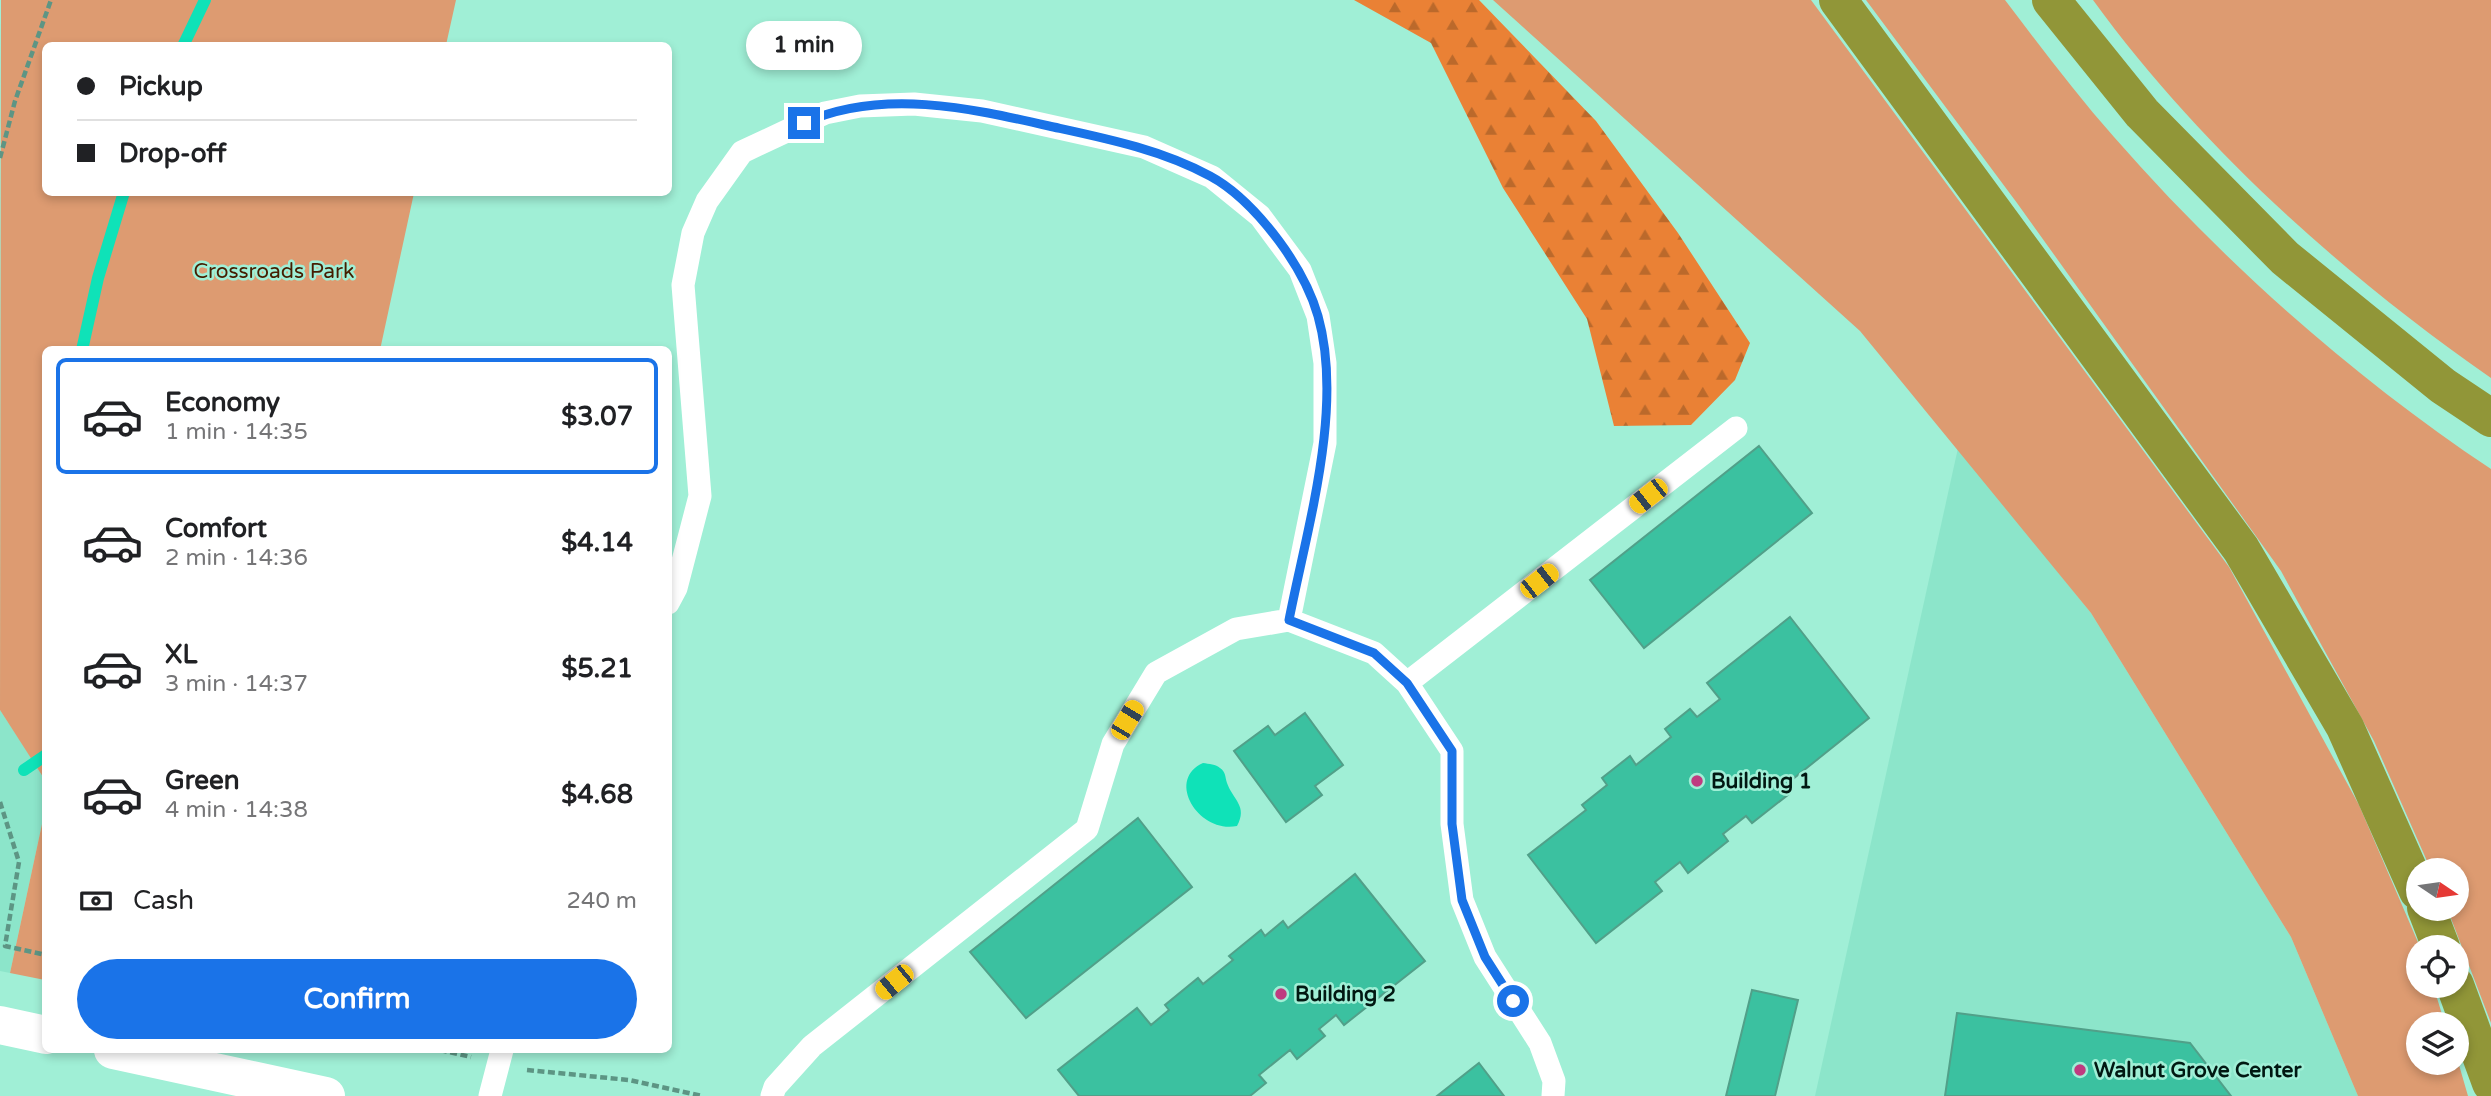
<!DOCTYPE html>
<html lang="en">
<head>
<meta charset="utf-8">
<style>
  body { margin:0; font-family:"Varela Round",sans-serif; background:#f2f2f2; color:#202124; height:100vh; display:flex; flex-direction:column; font-size:26px; white-space:nowrap }
  * { box-sizing:border-box; margin:0 }
  p { font-size:23px; color:#757577 }
  .icon { flex:none; width:38px; height:38px; fill:none; stroke:currentColor; stroke-width:2; stroke-linecap:round; stroke-linejoin:round }
  .map { position:relative; flex:1; overflow:hidden }
  .drawer { position:absolute; left:42px; top:346px; width:630px; height:707px; display:flex; flex-direction:column; background:#fff; border-radius:10px; box-shadow:0 4px 10px #0003 }
  .drawer>* { flex:none }
  .top-card { position:absolute; left:42px; top:42px; width:630px; height:154px; border-radius:10px; box-shadow:0 4px 10px #0003; display:grid; align-content:center; height:154px; padding:0 35px; background:#fff }
  .needle { width:46px; rotate:103deg }
  .fabs { position:absolute; left:2406px; top:858px; display:grid; gap:14px }
  .fabs a { display:grid; place-items:center; width:63px; height:63px; border-radius:50%; background:#fff; box-shadow:0 4px 10px #0003; font-size:35px }
  .end { position:absolute; width:32px; height:32px; margin:-16px; border:9px solid #1a73e8; background:#fff; box-shadow:0 0 0 4px #fff }
  .from { border-radius:50% }
  .bubble { position:absolute; height:49px; border-radius:24px; background:#fff; box-shadow:0 4px 10px #0003; font-size:23px; font-weight:700; line-height:49px; text-align:center }
  .car { position:absolute; width:21px; height:42px; margin:-21px -10px; border-radius:9px; box-shadow:0 0 5px 2px #0007; background:linear-gradient(#f5c518 24%,#345 0 40%,#f5c518 0 76%,#345 0 86%,#f5c518 0) }
  .top-card b { display:flex; align-items:center; gap:24px; height:66px; font-size:26px }
  .top-card b+b { border-top:2px solid #e0e0e0 }
  .top-card i { width:18px; height:18px; background:#202124 }
  ul { padding:12px 0 0; list-style:none }
  li { display:flex; align-items:center; gap:21px; height:116px; margin:0 14px 10px; padding:0 21px; border:4px solid transparent; border-radius:10px }
  li div { flex:1 }
  li b { display:block; font-size:26px }
  li em { font-style:normal; font-weight:700 }
  li.on { border-color:#1a73e8 }
  li>.icon { width:63px; height:63px; stroke-width:1.5 }
  .pay { display:flex; align-items:center; gap:18px; height:77px; padding:0 35px; font-size:26px }
  .pay p { margin-inline-start:auto }
  .action { display:flex; gap:14px; margin-top:auto; padding:14px 35px }
  .action a { flex:1; height:80px; border-radius:42px; background:#1a73e8; color:#fff; font-size:28px; font-weight:700; line-height:80px; text-align:center }
  .map>svg:first-child { display:block }
</style>
</head>
<body>
<div class="map">
<svg width="2491" height="1096" viewBox="0 0 2491 1096">
  <defs>
    <pattern id="forest-firs" width="22" height="20" patternUnits="userSpaceOnUse" patternTransform="scale(1.75)"><rect width="22" height="20" fill="#ea8135"/><path d="M5 1l3.5 6h-7zM16 11l3.5 6h-7z" fill="#bb692b"/></pattern>
  </defs>
  <rect width="100%" height="100%" fill="#a0efd6"/>
  <path fill="#8ce5ca" d="M1958 448 2091 613 2291 937 2358 1096H1815Z
    M0 710 46 780 45 810 10 973 0 971Z"/>
  <path fill="#dd9b71" d="M1 0H456L446 45 46 46V192L414 193 380 350H46L45 780 0 710Z
    M1493 0H1811L2229 567 2359 805 2420 947 2418 985H2433L2445 1024H2418V1062H2457V1058L2468 1096H2358L2291 937 2091 613 1860 331Z
    M1866 0H2005C2040 46 2075 93 2114 137 2224 263 2352 376 2491 469V1023L2447 908H2457V870H2431L2374 741 2281 571 2017 203Z
    M2093 0H2491V378C2342 274 2200 147 2093 0Z
    M45 810V980L10 973Z"/>
  <path fill="url(#forest-firs)" d="M1354 0H1479L1596 121 1678 233 1750 343 1735 380 1691 425 1614 426 1587 319 1503 188 1431 43Z"/>
  <path fill="#0fe2b8" d="M1203 763C1209 764 1216 764 1220 768 1226 772 1225 777 1227 783 1233 800 1248 806 1237 826 1199 834 1165 780 1203 763Z"/>
  <g fill="none" stroke-linecap="round" stroke-linejoin="round">
    <path stroke="#0fe2b8" stroke-width="12" d="M183 46 205 0
      M82 350 98 278 124 192
      M24 770 46 755"/>
  </g>
  <path fill="#3bc1a0" stroke="#51a089" stroke-width="2" d="M1759 446 1812 513 1644 648 1590 580Z
    M1790 617 1869 718 1783 787 1789 794 1752 823 1746 816 1723 834 1728 841 1688 873 1680 862 1655 882 1662 891 1596 943 1528 855 1586 810 1582 805 1607 785 1602 778 1630 756 1636 765 1671 737 1665 729 1690 709 1697 717 1720 699 1707 683Z
    M1305 713 1343 765 1315 786 1322 795 1286 822 1234 751 1268 726 1275 735Z
    M1138 818 1192 887 1026 1018 970 952Z
    M1355 874 1425 961 1344 1025 1336 1015 1319 1029 1325 1036 1297 1059 1290 1050 1259 1075 1266 1083 1250 1096H1079L1058 1070 1137 1008 1151 1025 1169 1010 1165 1005 1198 978 1203 984 1233 960 1229 956 1261 930 1265 936 1283 921 1288 928Z
    M1752 990 1798 1000 1775 1096H1726Z
    M1957 1013 2190 1043 2231 1096H1945Z
    M1479 1063 1504 1096H1437Z"/>
  <g fill="none" stroke-linecap="round" stroke-linejoin="round">
    <path stroke="#5d9584" stroke-width="4.5" stroke-dasharray="7 3.5" stroke-linecap="butt" d="M0 158 15 101 51 0
      M0 802 19 862 5 946 46 955
      M440 1050 471 1057
      M527 1070 629 1080 702 1096"/>
    <path stroke="#fff" stroke-width="23" d="M668 603 676 588 700 496 683 285 693 233 707 201 742 152 825 113 860 106 914 104 982 111 1144 147 1212 177 1260 216 1300 270 1318 316 1325 363V443L1289 620
      M1407 683 1736 428
      M490 1096 502 1050
      M772 1096 775 1087 812 1046 1087 829 1113 744 1156 673 1236 629 1289 620 1374 653 1407 683 1452 751V824L1462 900 1485 957 1540 1043 1554 1081 1553 1096"/>
    <path stroke="#fff" stroke-width="38" d="M0 1025 46 1035
      M113 1050 326 1096"/>
    <path stroke="#919638" stroke-width="38" d="M1838 0 2241 549 2345 727 2418 891
      M2051 0 2142 113 2285 258 2443 386 2491 418
      M2426 908 2441 947
      M2455 985 2491 1083"/>
  </g>
  <g fill="none" stroke-linecap="round" stroke-linejoin="round">
    <path stroke="#1a73e8" stroke-width="9" d="M804 123C881 88 970 108 1049 126 1104 138 1160 149 1210 176 1238 191 1261 217 1279 241 1296 264 1310 288 1318 316 1344 408 1307 528 1289 620L1374 653 1407 683 1452 751V824L1462 900 1485 957 1513 1001"/>
  </g>
  <g fill="#bf3b80" stroke="#a0efd6" stroke-width="2.5">
    <circle cx="1697" cy="781" r="7"/>
    <circle cx="1281" cy="994" r="7"/>
    <circle cx="2080" cy="1070" r="7"/>
  </g>
  <g text-anchor="middle" dominant-baseline="central" stroke-width="5" stroke-linejoin="round" paint-order="stroke">
    <g font-size="21" fill="#451d00" stroke="#a0efd6">
      <text x="274" y="271">Crossroads Park</text>
    </g>
    <g font-size="21" font-weight="bold" fill="#011812" stroke="#a0efd6" text-anchor="start">
      <text x="1711" y="781">Building 1</text>
      <text x="1295" y="994">Building 2</text>
      <text x="2094" y="1070">Walnut Grove Center</text>
    </g>
  </g>
</svg>
<div class="fabs">
<a><svg class="needle" viewBox="-14 -14 28 28"><path d="M0-13l5 13h-10z" fill="#e53935"/><path d="M0 13l5-13h-10z" fill="#757577"/></svg></a>
<a><svg class="icon" aria-label="locate" viewBox="0 0 24 24"><circle cx="12" cy="12" r="6"/><path d="M12 2v4M12 18v4M2 12h4M18 12h4"/></svg></a>
<a><svg class="icon" aria-label="layers" viewBox="0 0 24 24"><path d="M12 4l9 5-9 5-9-5zM3 14l9 5 9-5"/></svg></a>
</div>
<i class="end from" style="left:1513px;top:1001px"></i>
<i class="end" style="left:804px;top:123px"></i>
<div class="bubble" style="left:746px;top:21px;width:116px">1 min</div>
<i class="car" style="left:1648px;top:496px;rotate:232deg"></i>
<i class="car" style="left:1539px;top:581px;rotate:52deg"></i>
<i class="car" style="left:1127px;top:720px;rotate:31deg"></i>
<i class="car" style="left:894px;top:982px;rotate:231deg"></i>
<div class="top-card">
<b><i class="from"></i>Pickup</b>
<b><i></i>Drop-off</b>
</div>
<section class="drawer">
<ul>
<li class="on"><svg class="icon" aria-label="car" viewBox="0 0 24 24"><path d="M5 17H2v-5l4-1 3-4h7l3 4 3 1v5h-3M9 17h6M6 11h13"/><circle cx="7" cy="17" r="2"/><circle cx="17" cy="17" r="2"/></svg><div><b>Economy</b><p>1 min · 14:35</p></div><em>$3.07</em></li>
<li><svg class="icon" aria-label="car" viewBox="0 0 24 24"><path d="M5 17H2v-5l4-1 3-4h7l3 4 3 1v5h-3M9 17h6M6 11h13"/><circle cx="7" cy="17" r="2"/><circle cx="17" cy="17" r="2"/></svg><div><b>Comfort</b><p>2 min · 14:36</p></div><em>$4.14</em></li>
<li><svg class="icon" aria-label="car" viewBox="0 0 24 24"><path d="M5 17H2v-5l4-1 3-4h7l3 4 3 1v5h-3M9 17h6M6 11h13"/><circle cx="7" cy="17" r="2"/><circle cx="17" cy="17" r="2"/></svg><div><b>XL</b><p>3 min · 14:37</p></div><em>$5.21</em></li>
<li><svg class="icon" aria-label="car" viewBox="0 0 24 24"><path d="M5 17H2v-5l4-1 3-4h7l3 4 3 1v5h-3M9 17h6M6 11h13"/><circle cx="7" cy="17" r="2"/><circle cx="17" cy="17" r="2"/></svg><div><b>Green</b><p>4 min · 14:38</p></div><em>$4.68</em></li>
</ul>
<div class="pay"><svg class="icon" aria-label="cash" viewBox="0 0 24 24"><path d="M3 7h18v10H3z"/><circle cx="12" cy="12" r="2"/></svg>Cash<p>240 m</p></div>
<div class="action"><a>Confirm</a></div>
</section>
</div>
</body>
</html>
